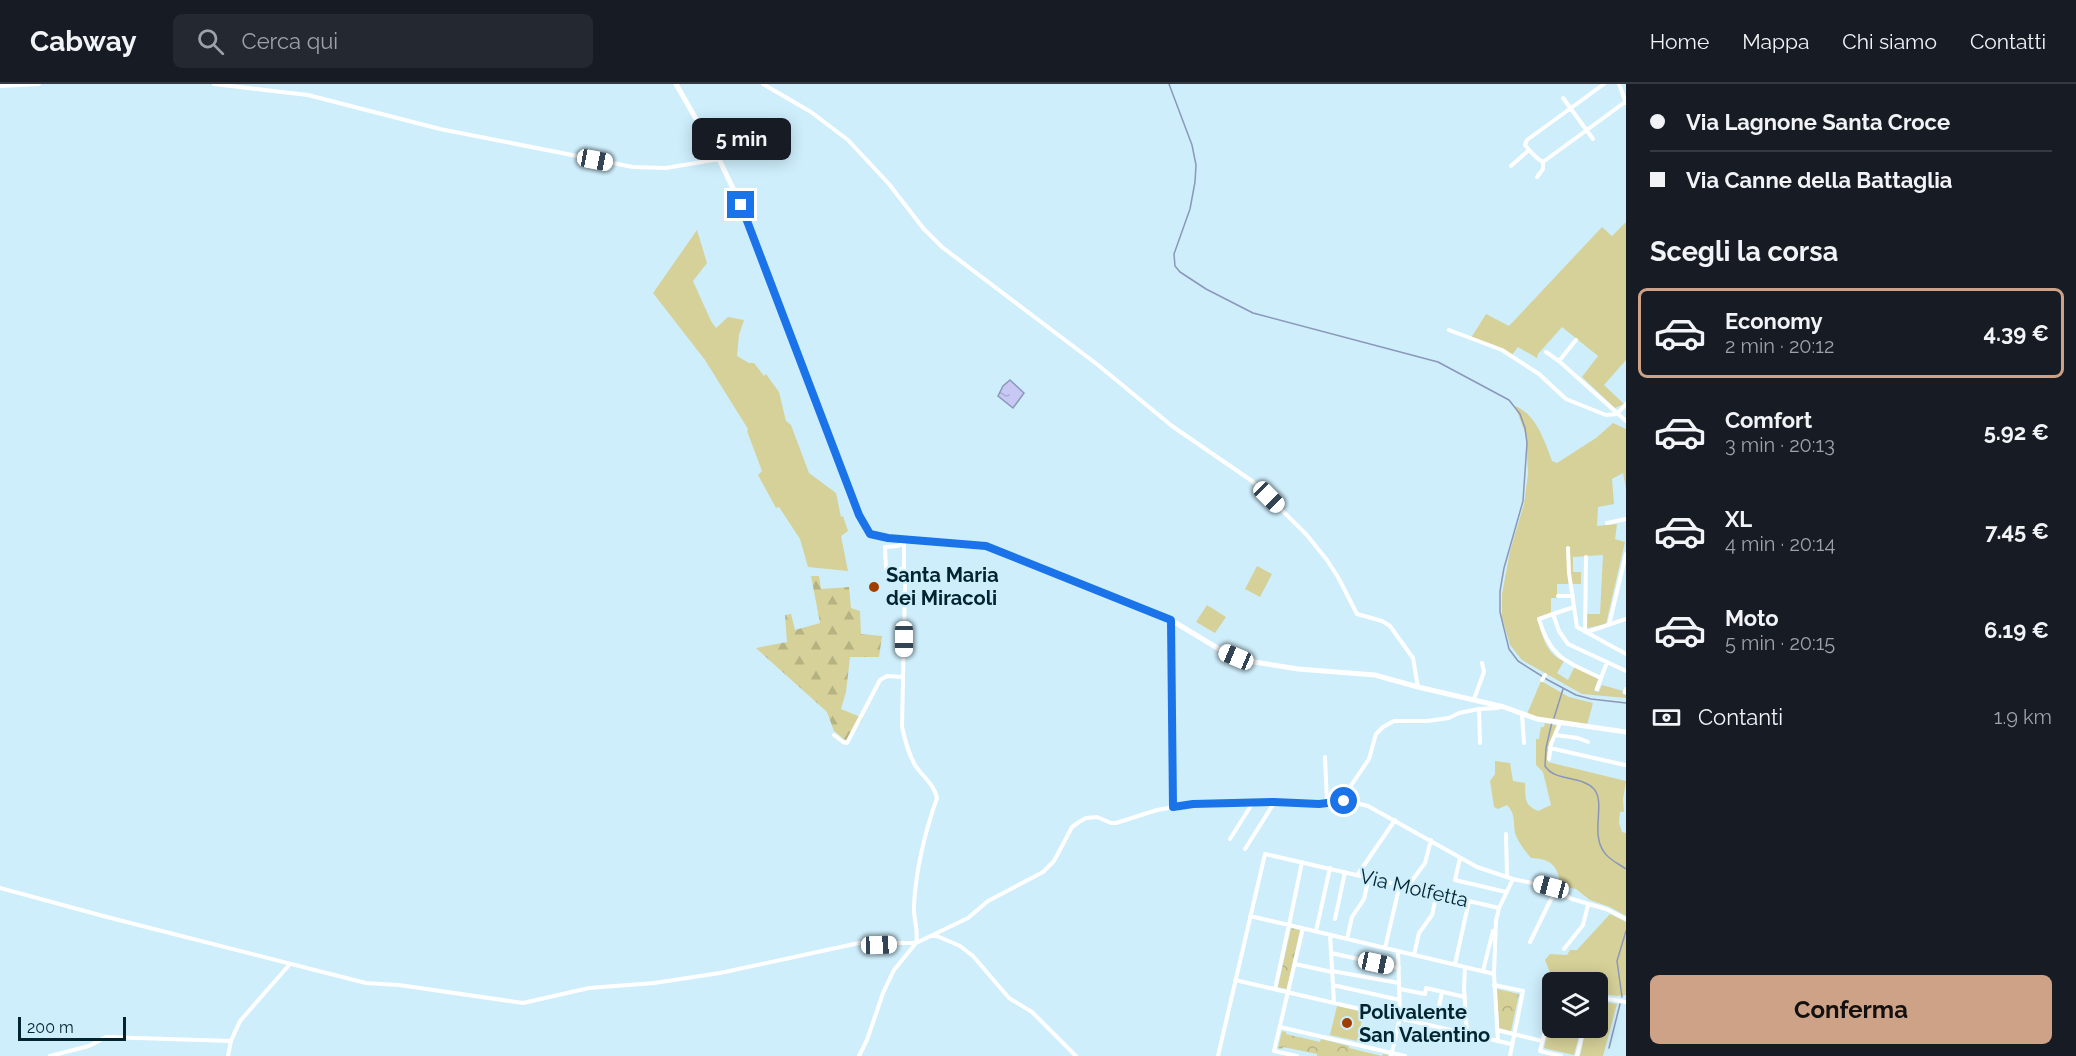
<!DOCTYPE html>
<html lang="it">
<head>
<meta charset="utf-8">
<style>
  body { margin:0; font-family:Raleway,sans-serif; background:#242831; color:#f1f3f6; height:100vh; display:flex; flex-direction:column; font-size:22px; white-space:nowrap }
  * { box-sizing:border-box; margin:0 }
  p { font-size:20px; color:#9ea1a6 }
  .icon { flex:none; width:33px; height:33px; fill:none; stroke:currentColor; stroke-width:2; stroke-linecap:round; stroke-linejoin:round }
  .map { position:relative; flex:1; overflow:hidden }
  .panel { display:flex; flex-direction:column; background:#171b24; width:450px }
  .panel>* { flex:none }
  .banner { display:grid; align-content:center; height:132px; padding:0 24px; background:#171b24 }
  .buttons { position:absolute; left:1542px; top:888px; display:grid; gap:12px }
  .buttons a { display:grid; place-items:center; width:66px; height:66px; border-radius:9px; background:#171b24; box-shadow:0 3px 15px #0003; font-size:30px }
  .scale { position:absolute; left:18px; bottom:15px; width:108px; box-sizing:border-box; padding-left:6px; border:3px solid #002531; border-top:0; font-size:16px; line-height:21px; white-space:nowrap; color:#002531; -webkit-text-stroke:4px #ceeefb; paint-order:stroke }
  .end { position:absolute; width:27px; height:27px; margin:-14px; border:8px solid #1a73e8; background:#fff; box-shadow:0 0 0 3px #fff }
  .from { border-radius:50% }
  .bubble { position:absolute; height:42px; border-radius:9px; background:#171b24; box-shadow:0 3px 15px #0003; font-size:20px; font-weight:700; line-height:42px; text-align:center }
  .car { position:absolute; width:18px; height:36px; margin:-18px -9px; border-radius:8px; box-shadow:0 0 4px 2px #0007; background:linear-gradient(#fff 24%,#345 0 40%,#fff 0 76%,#345 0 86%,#fff 0) }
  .banner b { display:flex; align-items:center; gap:21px; height:57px; font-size:22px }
  .banner b+b { border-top:2px solid #363941 }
  .banner i { width:15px; height:15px; background:#f1f3f6 }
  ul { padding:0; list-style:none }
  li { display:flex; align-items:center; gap:18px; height:90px; margin:0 12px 9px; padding:0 12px; border:3px solid transparent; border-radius:9px }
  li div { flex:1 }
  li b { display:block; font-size:22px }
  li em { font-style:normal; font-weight:700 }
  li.active { border-color:#cda287 }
  li>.icon { width:54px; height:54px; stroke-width:1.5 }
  h2 { padding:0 24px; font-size:27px; line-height:72px }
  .pay { display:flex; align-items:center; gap:15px; height:66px; padding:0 24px; font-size:22px }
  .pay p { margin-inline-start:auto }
  .button { display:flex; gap:12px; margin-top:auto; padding:12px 24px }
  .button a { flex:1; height:69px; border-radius:9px; background:#cda287; color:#111; font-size:24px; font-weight:700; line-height:69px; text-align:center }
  header { display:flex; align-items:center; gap:36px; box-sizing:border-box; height:84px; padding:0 30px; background:#171b24; border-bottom:2px solid #363941 }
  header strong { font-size:28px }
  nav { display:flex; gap:33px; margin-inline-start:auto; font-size:21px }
  .search { width:420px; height:54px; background:#242831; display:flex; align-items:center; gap:15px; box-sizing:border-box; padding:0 21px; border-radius:9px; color:#9ea1a6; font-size:22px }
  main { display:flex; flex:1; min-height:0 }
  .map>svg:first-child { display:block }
</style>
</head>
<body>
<header>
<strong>Cabway</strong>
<div class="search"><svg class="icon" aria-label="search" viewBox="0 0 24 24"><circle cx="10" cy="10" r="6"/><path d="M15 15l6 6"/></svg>Cerca qui</div>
<nav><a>Home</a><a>Mappa</a><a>Chi siamo</a><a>Contatti</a></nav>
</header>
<main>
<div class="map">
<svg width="1626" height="972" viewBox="0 0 1626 972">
  <defs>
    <pattern id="forest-firs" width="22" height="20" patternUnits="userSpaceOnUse" patternTransform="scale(1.5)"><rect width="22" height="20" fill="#d6d198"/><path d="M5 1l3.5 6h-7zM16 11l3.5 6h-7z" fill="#b6b383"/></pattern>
    <pattern id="park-crowns" width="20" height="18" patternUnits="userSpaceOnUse" patternTransform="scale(1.5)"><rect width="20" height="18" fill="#d6d198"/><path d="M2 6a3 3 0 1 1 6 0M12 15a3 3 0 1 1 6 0" fill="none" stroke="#b6b383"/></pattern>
    <pattern id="water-ripples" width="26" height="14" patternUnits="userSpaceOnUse" patternTransform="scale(1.5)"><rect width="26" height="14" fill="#c7c8f3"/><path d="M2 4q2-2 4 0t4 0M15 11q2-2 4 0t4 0" fill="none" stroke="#a9acd1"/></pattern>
  </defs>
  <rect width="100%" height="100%" fill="#ceeefb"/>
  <path fill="#d6d198" d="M1626 138V276L1604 301 1624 320 1615 324 1582 293 1598 272 1562 243 1538 270 1537 274 1518 263 1512 271 1494 261 1471 254 1486 230 1509 242 1602 143 1612 152Z
    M697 146 707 179 693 197 711 237 716 244 728 233 744 236 739 251 737 272 749 279H754L764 292 766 290 779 308 786 337 791 341 809 389 836 409 841 433 843 432 848 447 841 452 848 487 808 483 800 455 779 423 776 424 758 391 762 387 747 347 748 345 705 276 653 209Z
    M1515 322C1536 330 1545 358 1552 377L1557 379 1596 354 1613 339 1626 345V405L1623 389 1612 395 1614 420 1598 423 1597 442 1617 440 1615 455 1625 458 1606 540 1587 544V530H1600L1603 471 1573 473V488H1581V500H1557V514H1551V530L1539 535C1541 551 1547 571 1564 577L1557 589 1568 596 1575 582 1598 595 1594 607 1599 608 1602 601 1623 607 1622 610 1626 611V614L1582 610 1522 576 1510 561 1502 533V510L1510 467 1524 420 1528 390 1526 351Z
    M1257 482 1272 490 1260 513 1245 505Z
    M1207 521 1226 533 1215 549 1196 538Z
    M1541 597 1569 613 1593 619 1587 641 1547 636 1527 630Z
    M1545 639 1558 642 1547 669 1548 678 1626 697 1623 715 1624 728H1620L1619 739 1622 748 1626 749V832L1610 823 1590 816 1576 805 1561 802C1557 782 1553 775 1531 774 1525 767 1518 758 1515 749 1513 738 1516 730 1507 721L1498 725 1494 723 1490 697 1495 690V677L1510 679 1513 697 1525 699C1526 714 1523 720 1538 727L1551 721 1543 688 1536 681V655H1539L1541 643H1544Z
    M1610 830 1626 838V911L1617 912 1598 909V898H1554L1545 876 1550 870 1567 871 1570 866H1577Z
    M1598 917 1617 920 1603 972H1580L1586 944H1598Z
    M1337 922 1364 928 1357 957 1330 951Z
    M1552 927V944H1581L1574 971 1544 964Z"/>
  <path fill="url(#forest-firs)" d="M811 492H819L821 505 849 503 851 524 860 527 861 550 882 552 879 573H850L846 608 841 625 863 634 849 656H845L834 647 827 628 756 564 787 558 785 531 791 530 795 546 820 539Z"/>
  <path fill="url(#park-crowns)" d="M1291 844 1300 846 1287 905 1278 903Z
    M1497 905 1519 910 1511 947 1499 944Z
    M1282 947 1286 948V950L1320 958 1321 955 1349 962V964L1382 972 1383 970 1388 971V972H1317V970L1283 963 1282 965 1278 964Z"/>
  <path fill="url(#water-ripples)" stroke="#8b97b9" stroke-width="1.5" d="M1010 296 1024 309 1013 324 998 312 1003 302Z"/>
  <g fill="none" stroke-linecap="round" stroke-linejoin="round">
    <path stroke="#8b97b9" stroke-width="1.5" d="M1169 0 1192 61 1196 81 1195 98 1190 125 1174 170 1175 182 1180 188 1206 205 1253 229 1438 278 1509 316 1520 330 1525 344 1527 359 1523 417 1504 484 1500 507V528L1509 565 1518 577 1548 596 1576 611 1591 615 1626 619
      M1554 634 1563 605
      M1552 638 1546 664 1545 682C1555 698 1581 691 1594 705 1606 719 1590 749 1604 768 1608 775 1619 780 1626 785
      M1622 913 1617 877 1626 847
      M1609 964 1620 920"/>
    <path stroke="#fff" stroke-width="4" d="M214 0 308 11 440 45 633 83 666 84 719 75
      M763 0 811 28 848 56 889 100 923 144 942 163 1098 281 1172 342 1252 397 1306 450 1327 476 1338 493 1357 530 1382 537 1390 542 1413 574 1418 603
      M1619 0 1626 19
      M0 2 39 0
      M1563 14 1593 55
      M1543 78C1535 74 1531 68 1525 61L1527 56 1604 0
      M1543 78 1625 18
      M1511 82 1529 66
      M1537 93 1543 85V78
      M1449 246 1502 266 1539 290 1566 315 1606 331 1617 330
      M1546 268 1559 277 1626 337
      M1559 277 1576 256
      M1617 330 1626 320
      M1607 439 1626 435
      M904 459V494
      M1568 464 1569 489 1577 543 1626 570
      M904 485H886L885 463 898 462 904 459
      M1558 512H1573
      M1574 523 1553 530 1559 547 1568 560 1626 587
      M1553 530 1539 535C1550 574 1567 578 1601 594
      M1171 536 1173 723
      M1609 541 1626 470
      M1584 547H1590L1626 535
      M1585 548 1586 473
      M1542 596 1545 591
      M1597 605 1607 578
      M1625 608 1626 605
      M1474 615 1484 588 1482 579
      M1479 625 1480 659
      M1522 631 1524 659
      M834 651 843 658 847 659 880 596 887 592 903 593
      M1555 651 1578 654 1588 658
      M1550 664 1625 681
      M1325 673 1327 719
      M1549 675 1551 660 1560 639
      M1344 717 1350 703 1369 675 1376 650 1383 643 1394 637H1427L1449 634 1459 629 1479 625 1498 624
      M1506 750 1507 793
      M1230 755 1252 720
      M1245 765 1274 719
      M1460 774 1455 796 1506 808
      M1302 778 1289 841 1494 890
      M1358 790 1395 736
      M1408 802 1425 779 1431 756
      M0 804 107 833 366 899 399 901 523 919 589 904 654 899 720 889 859 859H916L968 834 988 817 1043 788 1054 777 1072 743 1079 738 1086 734 1097 733 1111 739H1116L1157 726 1193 720 1274 719 1319 720 1344 717 1352 718 1368 722 1477 783 1513 795 1551 803 1572 815 1606 825 1626 835
      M1250 832 1289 841 1275 905
      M1335 835 1345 788
      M1496 835 1494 890 1498 957
      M1496 837 1499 824 1513 795
      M1316 847 1330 784
      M1330 851 1334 918
      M932 852H937L960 862 973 872 1009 914 1032 928 1076 972
      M1347 855 1352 833 1364 815 1369 793
      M1530 858 1556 805
      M1385 864 1400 800
      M1564 865 1583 841 1588 821
      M1331 869 1399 884
      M1414 871 1419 849 1432 831 1437 809
      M1295 880 1332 888
      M1455 880 1469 817
      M1465 883 1464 903 1467 950
      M1332 887 1399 899
      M1483 887 1493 847
      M1235 896 1511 960
      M1333 901 1400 916
      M1494 901 1523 907 1510 972
      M1400 905 1425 910 1426 904 1465 913
      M1442 908 1438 927 1466 933
      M1598 913 1626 918
      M1552 918 1540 967 1561 972
      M1280 943 1405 972
      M1497 946 1542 957
      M50 972 89 962 106 953 231 957 240 937 290 880
      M228 972 231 957
      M859 972 867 956 883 909 894 886 916 859C919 847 913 834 914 821 916 785 925 748 937 714 934 700 922 692 915 681 908 669 905 656 902 643L905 500
      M1218 972 1265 770 1499 824
      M1297 972 1274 967 1303 844
      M1391 972 1400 933 1398 867
      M1577 972 1584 944"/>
    <path stroke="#fff" stroke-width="5" d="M676 0 719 75 748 136 859 431 870 450 888 454 986 462 1171 536 1224 568 1248 577 1298 585 1375 591 1418 603 1504 623 1537 635 1626 648"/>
  </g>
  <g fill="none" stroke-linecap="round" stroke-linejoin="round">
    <path stroke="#1a73e8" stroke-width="8" d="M741 121 859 431 870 450 888 454 986 462 1171 536 1173 723 1193 720 1274 718 1319 720 1344 717"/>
  </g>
  <g fill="#a03e00" stroke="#ceeefb" stroke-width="2">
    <circle cx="874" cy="503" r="6"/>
    <circle cx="1347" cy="939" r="6"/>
  </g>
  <g text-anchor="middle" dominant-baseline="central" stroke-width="4.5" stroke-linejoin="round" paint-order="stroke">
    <g font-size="20" font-weight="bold" fill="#002531" stroke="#ceeefb" text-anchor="start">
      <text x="886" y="491">Santa Maria<tspan x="886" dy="23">dei Miracoli</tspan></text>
      <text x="1359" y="928">Polivalente<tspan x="1359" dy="23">San Valentino</tspan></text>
    </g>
    <g font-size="20" fill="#002531" stroke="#ceeefb">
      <text transform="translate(1414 804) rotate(13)">Via Molfetta</text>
    </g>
  </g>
</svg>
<div class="buttons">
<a><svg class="icon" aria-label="layers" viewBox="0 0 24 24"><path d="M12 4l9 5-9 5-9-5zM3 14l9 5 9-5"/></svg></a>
</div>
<div class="scale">200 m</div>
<i class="end from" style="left:1344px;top:717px"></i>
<i class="end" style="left:741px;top:121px"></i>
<div class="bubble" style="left:692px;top:34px;width:99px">5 min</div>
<i class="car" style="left:595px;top:76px;rotate:101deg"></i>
<i class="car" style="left:1269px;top:413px;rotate:135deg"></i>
<i class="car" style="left:904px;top:555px;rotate:180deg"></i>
<i class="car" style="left:1236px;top:573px;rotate:293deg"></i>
<i class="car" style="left:1551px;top:803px;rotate:285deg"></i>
<i class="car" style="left:879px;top:861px;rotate:88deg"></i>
<i class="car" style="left:1376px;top:879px;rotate:102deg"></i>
</div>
<section class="panel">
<div class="banner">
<b><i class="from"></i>Via Lagnone Santa Croce</b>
<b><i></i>Via Canne della Battaglia</b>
</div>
<h2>Scegli la corsa</h2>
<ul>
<li class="active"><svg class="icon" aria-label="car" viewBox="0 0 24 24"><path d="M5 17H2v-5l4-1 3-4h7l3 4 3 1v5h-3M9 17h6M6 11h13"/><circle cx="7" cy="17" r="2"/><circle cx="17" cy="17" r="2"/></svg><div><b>Economy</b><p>2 min · 20:12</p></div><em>4.39 €</em></li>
<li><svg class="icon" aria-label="car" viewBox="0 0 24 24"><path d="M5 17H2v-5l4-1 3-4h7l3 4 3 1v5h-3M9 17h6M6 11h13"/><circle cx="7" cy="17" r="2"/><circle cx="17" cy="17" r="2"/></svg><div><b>Comfort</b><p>3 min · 20:13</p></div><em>5.92 €</em></li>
<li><svg class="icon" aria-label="car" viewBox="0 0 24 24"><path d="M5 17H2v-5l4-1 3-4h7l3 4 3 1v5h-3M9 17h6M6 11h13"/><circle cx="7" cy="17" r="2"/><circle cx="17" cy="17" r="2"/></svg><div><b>XL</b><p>4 min · 20:14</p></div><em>7.45 €</em></li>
<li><svg class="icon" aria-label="car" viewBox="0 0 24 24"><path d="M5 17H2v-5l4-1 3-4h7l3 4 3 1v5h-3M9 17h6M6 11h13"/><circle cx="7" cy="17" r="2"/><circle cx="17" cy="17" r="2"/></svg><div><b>Moto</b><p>5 min · 20:15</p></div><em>6.19 €</em></li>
</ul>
<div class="pay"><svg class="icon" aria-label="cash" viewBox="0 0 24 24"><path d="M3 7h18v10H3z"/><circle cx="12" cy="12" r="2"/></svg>Contanti<p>1.9 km</p></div>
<div class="button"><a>Conferma</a></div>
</section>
</main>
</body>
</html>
